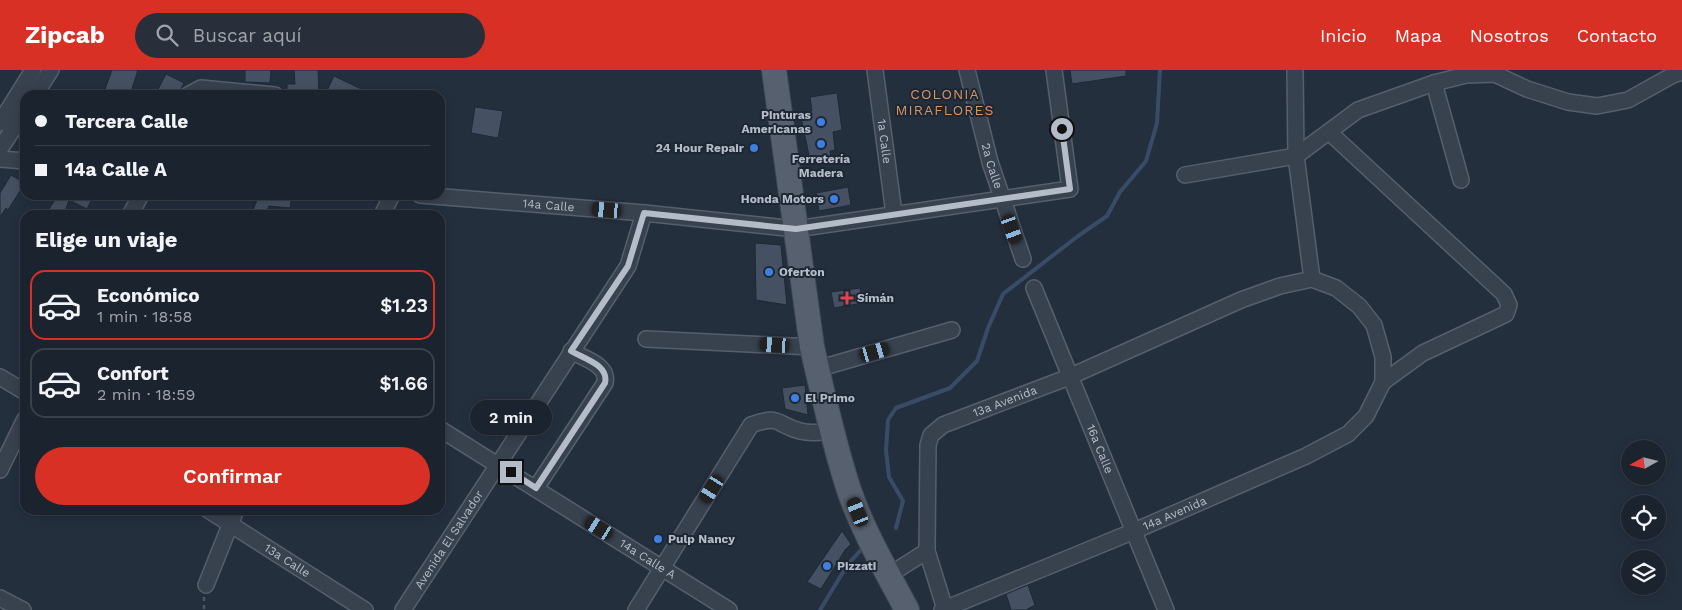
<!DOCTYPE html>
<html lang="es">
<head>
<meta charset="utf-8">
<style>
  body { margin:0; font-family:"Work Sans",sans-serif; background:#282f3a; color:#f1f3f6; height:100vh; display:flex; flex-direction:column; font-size:19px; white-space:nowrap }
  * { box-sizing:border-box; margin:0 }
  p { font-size:16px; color:#a0a4aa }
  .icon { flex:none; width:28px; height:28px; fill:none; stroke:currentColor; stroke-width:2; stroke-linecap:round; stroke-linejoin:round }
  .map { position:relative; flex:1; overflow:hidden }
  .sheet { position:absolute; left:20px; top:140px; width:425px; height:305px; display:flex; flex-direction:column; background:#1b232e; border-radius:15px; box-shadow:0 2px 12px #0003,0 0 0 1px #39404a }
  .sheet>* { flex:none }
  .banner { position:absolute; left:20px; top:20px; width:425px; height:110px; border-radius:15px; box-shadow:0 2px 12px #0003,0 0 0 1px #39404a; display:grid; align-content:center; height:110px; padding:0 15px; background:#1b232e }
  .needle { width:32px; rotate:262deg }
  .buttons { position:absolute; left:1621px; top:370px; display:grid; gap:10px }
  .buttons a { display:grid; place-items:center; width:45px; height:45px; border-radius:50%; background:#1b232e; box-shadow:0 2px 12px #0003,0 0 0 1px #39404a; font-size:25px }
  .end { position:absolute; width:22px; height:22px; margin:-11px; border:6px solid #b4bcc9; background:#111; box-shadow:0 0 0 2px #111 }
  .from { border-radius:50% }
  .bubble { position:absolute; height:35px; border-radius:18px; background:#1b232e; box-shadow:0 2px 12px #0003,0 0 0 1px #39404a; font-size:16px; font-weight:600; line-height:35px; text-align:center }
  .car { position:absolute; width:15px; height:30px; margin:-15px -8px; border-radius:6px; box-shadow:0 0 4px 1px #0007; background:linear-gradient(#222 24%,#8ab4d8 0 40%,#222 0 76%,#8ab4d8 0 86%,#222 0) }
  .banner b { display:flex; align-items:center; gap:18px; height:48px; font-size:19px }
  .banner b+b { border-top:1px solid #39404a }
  .banner i { width:12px; height:12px; background:#f1f3f6 }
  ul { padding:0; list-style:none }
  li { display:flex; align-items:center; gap:15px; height:70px; margin:0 10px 8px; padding:0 5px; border:2px solid #39404a; border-radius:15px }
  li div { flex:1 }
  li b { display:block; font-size:19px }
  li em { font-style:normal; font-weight:600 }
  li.current { border-color:#d93025 }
  li>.icon { width:45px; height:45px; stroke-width:1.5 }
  h2 { padding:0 15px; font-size:22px; line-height:60px }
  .action { display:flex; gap:10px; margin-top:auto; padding:10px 15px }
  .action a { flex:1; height:58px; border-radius:30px; background:#d93025; color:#fff; font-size:20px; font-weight:600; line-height:58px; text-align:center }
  header { display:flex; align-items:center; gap:30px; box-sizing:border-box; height:70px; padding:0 25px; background:#d93025; color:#fff }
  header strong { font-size:24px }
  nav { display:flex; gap:28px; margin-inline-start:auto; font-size:18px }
  .search { width:350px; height:45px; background:#282f3a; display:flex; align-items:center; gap:12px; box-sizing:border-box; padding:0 18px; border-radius:28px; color:#a0a4aa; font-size:19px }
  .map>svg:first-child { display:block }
</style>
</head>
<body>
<header>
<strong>Zipcab</strong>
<div class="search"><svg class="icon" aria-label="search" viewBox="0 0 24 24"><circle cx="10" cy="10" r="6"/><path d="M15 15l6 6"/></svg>Buscar aquí</div>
<nav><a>Inicio</a><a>Mapa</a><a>Nosotros</a><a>Contacto</a></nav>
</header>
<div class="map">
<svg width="1682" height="540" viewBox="0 0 1682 540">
  <rect width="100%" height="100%" fill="#242f3e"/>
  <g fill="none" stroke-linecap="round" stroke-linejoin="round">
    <path stroke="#394c67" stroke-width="4" d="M896 458 903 431 889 407 886 380 888 350 896 338 950 318 977 291 988 258 1003 224 1078 166 1107 146 1120 122 1146 91 1157 53 1160 0
      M820 540 848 494 861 480"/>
  </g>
  <path fill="#455162" stroke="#1f2835" d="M112 0H138L130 25H103Z
    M245 0H271L270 13 245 12Z
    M294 0H318L319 25H287V14H295Z
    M1070 0H1126V6L1072 14Z
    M166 4 184 13 178 25H155Z
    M334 6 374 25H325Z
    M837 23 842 60 833 62 835 80 830 81 831 87 810 90 800 43 812 41 810 27Z
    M475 37 503 41 498 68 471 63Z
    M11 105 25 113 8 140 6 138 0 147V123Z
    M848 117 851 135 819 141 816 123Z
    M58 125H94L87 139 69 130 64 145H45Z
    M259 125H292L290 138 269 136 265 145H251Z
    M755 173 781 175 787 235 756 230Z
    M860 218 863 233 834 238 831 222Z
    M805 315 808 345 785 339 782 318Z
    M842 461 851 474 845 480 821 519 807 512Z
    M1028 515 1035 535 1026 540H1011L1006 524Z"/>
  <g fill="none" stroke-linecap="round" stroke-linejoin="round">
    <g stroke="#565f6c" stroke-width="18">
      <g id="minor">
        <path id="s1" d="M875 0 894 144"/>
        <path id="s2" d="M967 0 990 92 1023 189"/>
        <path d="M1295 0 1296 86 1312 209"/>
        <path d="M1434 13 1461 110"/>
        <path d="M35 25 51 0"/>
        <path d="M188 25 201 18 275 25"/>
        <path d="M0 53 33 0"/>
        <path d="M0 79 25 41"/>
        <path d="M0 89 25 91"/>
        <path d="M1185 105 1296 86 1358 40 1434 13 1466 5 1495 4 1527 19 1568 32 1597 36 1628 30 1673 5 1682 2"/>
        <path id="s3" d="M420 125 644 143 796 159 1070 119 1054 0"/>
        <path d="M130 145 141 125"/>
        <path d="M382 145 392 125"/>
        <path id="s4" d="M1034 218 1166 540"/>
        <path d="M646 269 812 277"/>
        <path d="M817 299 952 260"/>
        <path d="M0 307 25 322"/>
        <path id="s5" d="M440 359 729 540"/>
        <path d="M0 400 25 349"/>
        <path d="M536 418 605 313C609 295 585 289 571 281"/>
        <path id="s6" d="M208 440 365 540"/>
        <path d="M889 505 927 481"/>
        <path d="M206 515 236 440"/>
        <path d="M0 528 23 540"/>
        <path id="s7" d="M945 539 927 481 928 375 931 365 943 355 1069 307 1241 230 1280 216 1312 209 1336 218 1359 236 1374 255 1383 287V312"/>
        <path id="s8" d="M403 540 628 196 644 143"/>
        <path d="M636 540 751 355C781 344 776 355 800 361 812 364 821 362 833 360"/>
        <path id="s9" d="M942 540 1132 462 1306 386 1348 364 1366 346 1383 312 1423 283 1506 244 1509 235 1504 224 1329 62"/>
      </g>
    </g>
    <g stroke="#414a57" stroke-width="26">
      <path id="primary" d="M774 0 812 277C823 324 833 371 848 417 862 460 886 500 907 540"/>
    </g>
    <path stroke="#44595c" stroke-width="2.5" stroke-dasharray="4 4" stroke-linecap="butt" d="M204 527V540"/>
    <use href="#minor" stroke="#38414e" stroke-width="15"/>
    <use href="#primary" stroke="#56606e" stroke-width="24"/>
  </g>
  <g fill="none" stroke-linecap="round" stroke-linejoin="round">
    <path stroke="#b4bcc9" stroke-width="6" d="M511 402 536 418 605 313C609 295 585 289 571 281L628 196 644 143 796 159 1070 119 1062 59"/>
  </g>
  <g fill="#3f7fe0" stroke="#1d2633" stroke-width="2">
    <circle cx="821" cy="52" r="5"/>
    <circle cx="821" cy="74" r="5"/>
    <circle cx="754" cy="78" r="5"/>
    <circle cx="834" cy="129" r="5"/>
    <circle cx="769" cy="202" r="5"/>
    <circle cx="795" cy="328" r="5"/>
    <circle cx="658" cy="469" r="5"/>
    <circle cx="827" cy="496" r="5"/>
  </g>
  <path fill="#e0444e" stroke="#1d2633" stroke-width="2" d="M844.5 220.5h5v5h5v5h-5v5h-5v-5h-5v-5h5z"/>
  <g text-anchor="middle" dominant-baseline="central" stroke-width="4" stroke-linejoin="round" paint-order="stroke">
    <g font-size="12" font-weight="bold" fill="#b4bcc9" stroke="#1d2633" text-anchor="start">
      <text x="811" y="45" text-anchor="end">Pinturas<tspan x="811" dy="14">Americanas</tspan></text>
      <text x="744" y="78" text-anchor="end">24 Hour Repair</text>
      <text x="821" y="89" text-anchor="middle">Ferretería<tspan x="821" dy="14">Madera</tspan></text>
      <text x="824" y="129" text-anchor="end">Honda Motors</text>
      <text x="779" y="202">Oferton</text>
      <text x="857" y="228">Símán</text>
      <text x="805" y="328">El Primo</text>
      <text x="668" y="469">Pulp Nancy</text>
      <text x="837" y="496">Pizzati</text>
    </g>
    <g font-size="12" fill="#b4bcc9" stroke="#1d2633">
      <text stroke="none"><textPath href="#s1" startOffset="72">1a Calle</textPath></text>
      <text stroke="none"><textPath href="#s2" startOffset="99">2a Calle</textPath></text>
      <text stroke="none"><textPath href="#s3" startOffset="129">14a Calle</textPath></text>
      <text stroke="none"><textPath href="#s7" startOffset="259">13a Avenida</textPath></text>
      <text stroke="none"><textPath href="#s4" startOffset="174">16a Calle</textPath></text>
      <text stroke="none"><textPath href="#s9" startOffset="252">14a Avenida</textPath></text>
      <text stroke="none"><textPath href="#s8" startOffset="84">Avenida El Salvador</textPath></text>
      <text stroke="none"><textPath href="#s5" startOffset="245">14a Calle A</textPath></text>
      <text stroke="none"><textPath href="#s6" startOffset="94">13a Calle</textPath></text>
    </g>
    <g font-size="14" letter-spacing="1" fill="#d59563" stroke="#1d2633">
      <text x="945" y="24">COLONIA<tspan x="945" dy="16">MIRAFLORES</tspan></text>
    </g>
  </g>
</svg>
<div class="buttons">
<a><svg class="needle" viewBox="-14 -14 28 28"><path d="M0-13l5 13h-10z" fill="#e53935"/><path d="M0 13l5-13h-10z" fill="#a0a4aa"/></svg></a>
<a><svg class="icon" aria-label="locate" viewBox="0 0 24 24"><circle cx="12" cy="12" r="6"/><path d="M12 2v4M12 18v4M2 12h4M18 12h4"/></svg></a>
<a><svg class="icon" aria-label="layers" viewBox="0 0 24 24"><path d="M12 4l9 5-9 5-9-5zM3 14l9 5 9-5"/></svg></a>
</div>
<i class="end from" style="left:1062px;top:59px"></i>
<i class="end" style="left:511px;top:402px"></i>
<div class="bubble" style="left:470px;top:330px;width:82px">2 min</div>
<i class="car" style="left:607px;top:140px;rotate:275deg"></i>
<i class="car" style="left:1012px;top:159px;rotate:160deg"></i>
<i class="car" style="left:775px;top:275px;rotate:273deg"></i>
<i class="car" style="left:875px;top:282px;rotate:74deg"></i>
<i class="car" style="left:712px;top:419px;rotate:212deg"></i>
<i class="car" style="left:858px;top:442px;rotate:338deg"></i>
<i class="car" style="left:599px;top:458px;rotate:302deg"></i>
<div class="banner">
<b><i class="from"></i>Tercera Calle</b>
<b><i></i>14a Calle A</b>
</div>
<section class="sheet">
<h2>Elige un viaje</h2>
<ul>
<li class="current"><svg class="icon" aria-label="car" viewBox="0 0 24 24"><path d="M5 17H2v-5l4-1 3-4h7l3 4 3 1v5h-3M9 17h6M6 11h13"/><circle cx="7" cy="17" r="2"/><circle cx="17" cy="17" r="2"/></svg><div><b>Económico</b><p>1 min · 18:58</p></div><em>$1.23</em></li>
<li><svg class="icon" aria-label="car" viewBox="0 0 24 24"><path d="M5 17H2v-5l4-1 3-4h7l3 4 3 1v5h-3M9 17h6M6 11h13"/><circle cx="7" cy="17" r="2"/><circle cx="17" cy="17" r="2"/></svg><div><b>Confort</b><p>2 min · 18:59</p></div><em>$1.66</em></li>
</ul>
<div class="action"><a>Confirmar</a></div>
</section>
</div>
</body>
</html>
